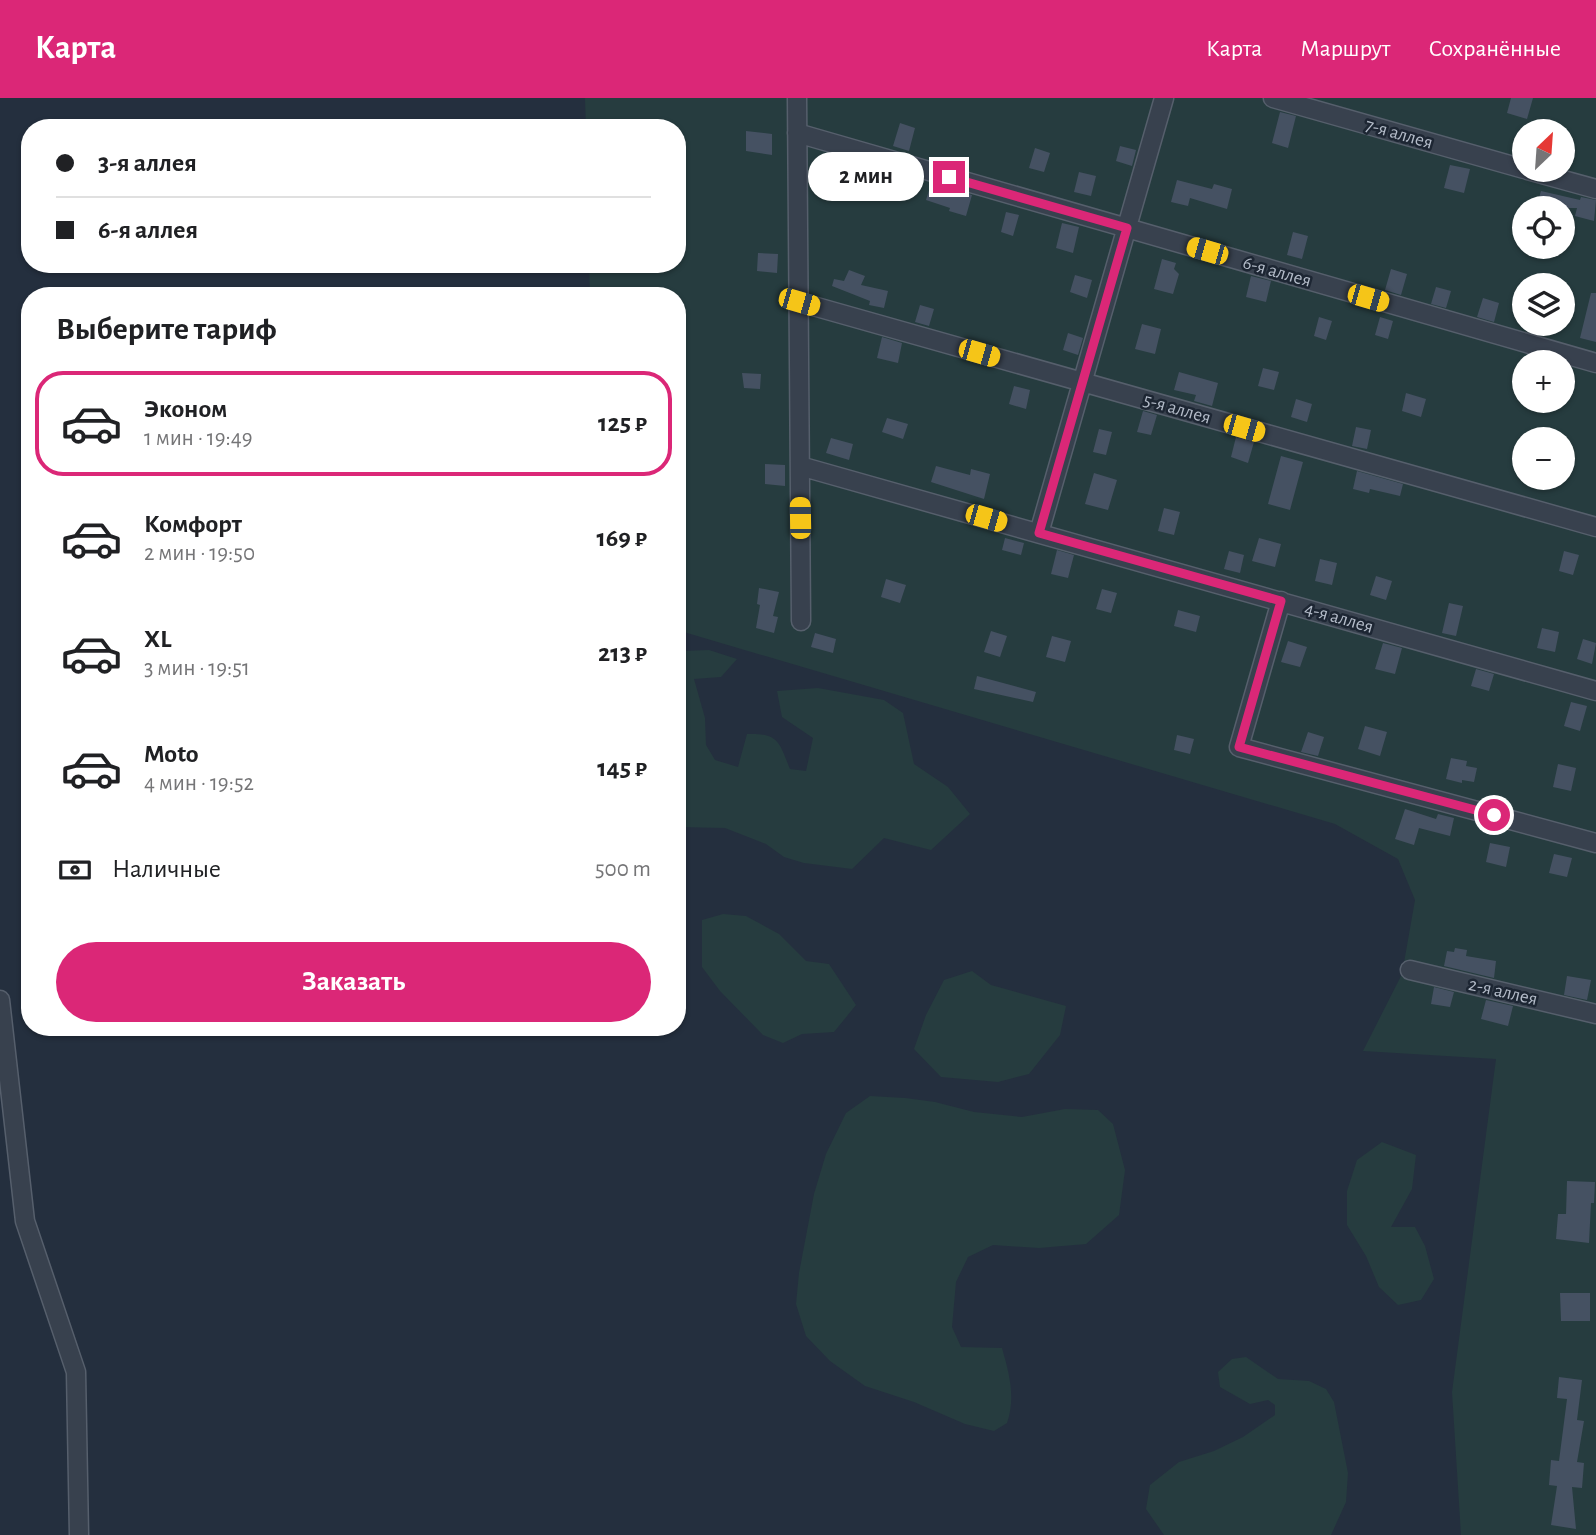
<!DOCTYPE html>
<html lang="ru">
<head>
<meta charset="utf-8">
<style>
  body { margin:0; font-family:"Alegreya Sans",sans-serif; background:#f2f2f2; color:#202124; height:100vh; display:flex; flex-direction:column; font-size:26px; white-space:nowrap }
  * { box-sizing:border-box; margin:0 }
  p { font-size:23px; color:#757577 }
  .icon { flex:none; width:38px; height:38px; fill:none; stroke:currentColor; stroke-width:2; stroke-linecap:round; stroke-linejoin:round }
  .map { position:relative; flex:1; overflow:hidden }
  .panel { position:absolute; left:21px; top:189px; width:665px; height:749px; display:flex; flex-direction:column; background:#fff; border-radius:28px; box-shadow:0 2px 5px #0004 }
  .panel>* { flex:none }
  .hud { position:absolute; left:21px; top:21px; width:665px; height:154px; border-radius:28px; box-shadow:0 2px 5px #0004; display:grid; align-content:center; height:154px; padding:0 35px; background:#fff }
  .needle { width:46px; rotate:25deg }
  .buttons { position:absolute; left:1512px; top:21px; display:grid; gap:14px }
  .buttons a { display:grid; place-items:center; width:63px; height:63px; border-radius:50%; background:#fff; box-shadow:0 2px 5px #0004; font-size:35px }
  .end { position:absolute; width:32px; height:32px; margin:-16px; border:9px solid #db2777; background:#fff; box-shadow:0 0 0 4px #fff }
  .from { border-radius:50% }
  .bubble { position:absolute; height:49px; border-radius:24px; background:#fff; box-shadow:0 2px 5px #0004; font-size:23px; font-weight:600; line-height:49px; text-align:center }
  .car { position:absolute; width:21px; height:42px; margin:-21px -10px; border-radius:9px; box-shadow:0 0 5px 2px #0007; background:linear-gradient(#f5c518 24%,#345 0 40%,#f5c518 0 76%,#345 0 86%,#f5c518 0) }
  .hud b { display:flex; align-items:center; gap:24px; height:66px; font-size:26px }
  .hud b+b { border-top:2px solid #e0e0e0 }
  .hud i { width:18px; height:18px; background:#202124 }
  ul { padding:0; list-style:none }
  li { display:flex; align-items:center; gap:21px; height:105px; margin:0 14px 10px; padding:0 21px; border:4px solid transparent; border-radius:28px }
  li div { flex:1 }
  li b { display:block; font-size:26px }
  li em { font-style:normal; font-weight:600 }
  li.active { border-color:#db2777 }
  li>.icon { width:63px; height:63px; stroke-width:1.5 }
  h2 { padding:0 35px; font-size:32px; line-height:84px }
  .pay { display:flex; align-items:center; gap:18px; height:77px; padding:0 35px; font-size:26px }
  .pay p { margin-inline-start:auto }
  .action { display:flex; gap:14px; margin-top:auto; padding:14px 35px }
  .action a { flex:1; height:80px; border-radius:42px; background:#db2777; color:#fff; font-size:28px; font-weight:600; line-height:80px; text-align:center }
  header { display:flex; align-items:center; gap:42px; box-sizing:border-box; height:98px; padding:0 35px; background:#db2777; color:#fff }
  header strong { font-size:33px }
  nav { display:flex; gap:38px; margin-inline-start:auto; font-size:24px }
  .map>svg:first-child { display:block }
</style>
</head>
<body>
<header>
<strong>Карта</strong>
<nav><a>Карта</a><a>Маршрут</a><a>Сохранённые</a></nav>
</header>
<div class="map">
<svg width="1596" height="1437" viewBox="0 0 1596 1437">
  <rect width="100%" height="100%" fill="#242f3e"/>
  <path fill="#263c3f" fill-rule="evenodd" d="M585 0H1596V1437H1461L1452 1294 1496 961 1363 953 1402 876 1415 802 1398 761 1335 726 677 532V198H590L589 166H677V30H586ZM1524 33H1563V72H1524ZM1524 110H1563V149H1524ZM1524 187H1563V226H1524ZM1524 264H1563V303H1524ZM1524 341H1563V380H1524Z
    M709 552 737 561 721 579 694 581 705 620 706 647 715 662 738 669 747 636C779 635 779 644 790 671L806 673 813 640 782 619 777 593 818 590 884 602 903 615 914 666 948 689 970 716 931 752 884 740 852 771 804 765 784 759 766 746 725 730 677 729V559L682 553Z
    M723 816 746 818 779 836 806 863 829 866 856 907 834 934 802 936 783 945 763 937 720 893 702 869V822Z
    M972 873 991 887 1066 908 1060 937 1029 976 998 984 941 979 914 951 926 917 944 882Z
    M870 998 905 1000 935 1004 974 1014 1022 1019 1065 1011 1098 1012 1113 1026 1125 1072 1119 1117 1086 1146 1039 1150 993 1147 968 1159 956 1184 952 1229 961 1249 1002 1250C1009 1275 1016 1299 1007 1325L994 1333 965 1326 914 1304 865 1288 830 1263 806 1238 796 1206 799 1175 814 1096 826 1056 846 1015Z
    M1382 1044 1416 1057 1412 1091 1391 1129H1415L1425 1148 1434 1181 1421 1202 1398 1207 1379 1189 1366 1158 1347 1127V1093L1357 1062Z
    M1246 1259 1278 1281 1309 1283 1326 1291 1334 1304 1348 1375 1346 1404 1331 1437H1164L1146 1411 1150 1387 1179 1364 1214 1353 1243 1339 1275 1317V1307L1268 1302 1250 1306 1220 1289 1218 1274 1232 1261Z"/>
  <path fill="#455162" d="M1511 0H1533L1527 21 1507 15Z
    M1280 14 1296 18 1288 50 1272 45Z
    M900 25 915 30 909 53 893 48Z
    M746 33 772 36V57L746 53Z
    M1120 48 1136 52 1132 68 1116 63Z
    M1035 50 1050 55 1044 74 1029 70Z
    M861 66 878 71 873 89 856 84Z
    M1450 67 1470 71 1464 95 1444 90Z
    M1079 74 1096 78 1091 98 1074 94Z
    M1177 82 1212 91 1214 86 1232 91 1227 111 1190 100 1188 108 1171 104Z
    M931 86 972 97 966 118 949 113 950 110 926 102Z
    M1541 93 1580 102 1581 99 1596 102 1594 123 1575 118 1577 110H1536Z
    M1006 114 1019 117 1013 138 1001 134Z
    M1062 125 1079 129 1073 155 1056 150Z
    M1293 134 1308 138 1302 161 1287 157Z
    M758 155 778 156 777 175 757 173Z
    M1162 161 1176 165 1174 171 1179 176 1173 196 1154 191Z
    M1391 171 1407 176 1401 197 1385 192Z
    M849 172 865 178 861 187 888 193 884 210 869 207 870 203 832 188 834 181 844 183Z
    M1075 177 1092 182 1087 200 1070 194Z
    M1251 178 1271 183 1266 204 1246 199Z
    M1436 189 1451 193 1446 210 1431 206Z
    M1591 195H1596V244L1580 240Z
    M1483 200 1499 205 1494 224 1477 219Z
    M920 207 934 211 929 228 915 224Z
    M1319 219 1332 223 1326 242 1314 238Z
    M1380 219 1393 223 1388 241 1375 237Z
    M1142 226 1161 231 1155 256 1135 251Z
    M1068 235 1083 240 1078 257 1063 252Z
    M882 239 902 245 898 265 877 260Z
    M1263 270 1279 274 1274 292 1258 288Z
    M1179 274 1218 285 1212 308 1194 303 1196 297 1174 292Z
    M742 275 761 276 760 291 744 290Z
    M1014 288 1030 292 1026 311 1009 306Z
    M1406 295 1426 301 1421 319 1402 313Z
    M1296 301 1312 306 1307 324 1291 319Z
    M1143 313 1157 317 1151 337 1137 334Z
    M887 320 908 326 903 341 882 334Z
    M1356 329 1371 332 1367 351 1352 348Z
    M1099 331 1112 334 1106 357 1093 354Z
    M1236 339 1254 344 1248 365 1231 359Z
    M831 340 853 346 849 362 826 355Z
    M1281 358 1303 364 1290 412 1268 406Z
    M765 366 785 367V388L765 386Z
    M936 368 970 377 971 371 990 376 984 401 931 384Z
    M1357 373 1403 386 1400 398 1370 391 1369 395 1353 391Z
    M1094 375 1117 382 1108 412 1085 406Z
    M1164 410 1180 414 1174 437 1158 433Z
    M1005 440 1024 445 1021 457 1002 452Z
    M1259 440 1281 446 1275 469 1252 463Z
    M1057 452 1074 457 1068 480 1051 476Z
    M1229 453 1244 457 1240 475 1224 471Z
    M1564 453 1579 457 1573 477 1559 473Z
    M1320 461 1337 465 1332 487 1315 483Z
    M1376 478 1392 483 1386 502 1370 497Z
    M886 481 906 487 900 505 881 499Z
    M759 490 779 494 773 518 778 519 774 535 756 530 760 507 757 506Z
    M1102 491 1117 495 1111 515 1096 511Z
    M1449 505 1463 508 1456 538 1442 535Z
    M1178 512 1200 518 1196 534 1174 528Z
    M1542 530 1559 534 1555 554 1537 550Z
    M991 533 1007 538 1000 559 984 554Z
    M815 535 836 541 833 555 811 549Z
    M1052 538 1071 543 1065 564 1046 559Z
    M1583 541 1596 545 1592 566 1577 561Z
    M1288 543 1307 549 1300 569 1281 564Z
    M1383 545 1402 550 1395 576 1375 571Z
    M1476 571 1494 576 1489 593 1471 588Z
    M977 578 1036 594 1033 604 974 591Z
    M1571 604 1587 608 1580 633 1564 628Z
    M1365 628 1387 634 1380 658 1358 651Z
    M1308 634 1324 639 1318 658 1301 654Z
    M1177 637 1194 641 1190 656 1174 652Z
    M1451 660 1467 663 1466 668 1477 670 1474 684 1462 682V685L1446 681Z
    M1558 666 1576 670 1571 693 1553 689Z
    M1405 711 1436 721 1438 716 1454 720 1450 738 1419 730 1414 747 1395 741Z
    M1490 745 1510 749 1506 769 1486 764Z
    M1554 756 1572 760 1567 779 1549 775Z
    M1455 850 1467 852 1466 858 1496 863 1494 880 1444 868 1447 853 1454 854Z
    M1567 878 1591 882 1587 902 1564 897Z
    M1434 889 1454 894 1450 909 1431 906Z
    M1486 902 1513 908 1508 928 1481 921Z
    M1567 1083 1595 1084 1594 1105H1591L1589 1145 1556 1141 1558 1116H1566Z
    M1560 1195H1590V1223H1561Z
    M1559 1279 1582 1282 1577 1322 1584 1323 1577 1364 1584 1365 1582 1390 1572 1389 1576 1431 1551 1427 1557 1388 1549 1387 1551 1362 1559 1363 1567 1301 1557 1300Z"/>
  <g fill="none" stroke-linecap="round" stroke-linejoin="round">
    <g stroke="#565f6c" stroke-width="21">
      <path id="minor" d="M797 0 801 523
        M1273 0 1524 71
        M797 35 1596 265
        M1527 72 1596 91
        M799 204 1596 429
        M800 368 1596 593
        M1039 435 1164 0
        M1281 503 1239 649 1596 745
        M1410 872 1596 916
        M0 902 25 1123 76 1274 79 1437"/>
    </g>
    <use href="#minor" stroke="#38414e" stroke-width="18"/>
  </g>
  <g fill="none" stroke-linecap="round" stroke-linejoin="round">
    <path stroke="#db2777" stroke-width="9" d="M949 79 1127 130 1039 435 1281 503 1239 649 1494 717"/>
  </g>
  <g text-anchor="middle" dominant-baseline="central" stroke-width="5" stroke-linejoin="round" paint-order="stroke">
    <g font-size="19" fill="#b4bcc9" stroke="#1d2633">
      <text transform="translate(1399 36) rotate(16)">7-я аллея</text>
      <text transform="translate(1277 174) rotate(16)">6-я аллея</text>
      <text transform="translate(1177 311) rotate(16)">5-я аллея</text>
      <text transform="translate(1339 520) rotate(16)">4-я аллея</text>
      <text transform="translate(1503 894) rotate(13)">2-я аллея</text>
    </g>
  </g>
</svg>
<div class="buttons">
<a><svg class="needle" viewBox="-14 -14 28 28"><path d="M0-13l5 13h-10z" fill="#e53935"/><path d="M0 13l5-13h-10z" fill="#757577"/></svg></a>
<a><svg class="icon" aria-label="locate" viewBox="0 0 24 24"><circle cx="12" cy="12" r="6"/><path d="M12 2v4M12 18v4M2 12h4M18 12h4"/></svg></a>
<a><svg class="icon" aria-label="layers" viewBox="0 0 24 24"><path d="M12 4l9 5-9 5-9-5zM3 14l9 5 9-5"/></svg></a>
<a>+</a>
<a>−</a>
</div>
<i class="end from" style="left:1494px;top:717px"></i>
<i class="end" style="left:949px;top:79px"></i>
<div class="bubble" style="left:808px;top:54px;width:116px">2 мин</div>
<i class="car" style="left:1207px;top:153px;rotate:286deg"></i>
<i class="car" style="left:1368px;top:200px;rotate:106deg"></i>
<i class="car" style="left:799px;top:204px;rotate:106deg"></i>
<i class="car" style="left:979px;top:255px;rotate:106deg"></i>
<i class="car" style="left:1244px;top:330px;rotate:106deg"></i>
<i class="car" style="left:800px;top:420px;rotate:359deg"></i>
<i class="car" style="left:986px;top:420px;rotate:106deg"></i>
<div class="hud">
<b><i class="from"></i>3-я аллея</b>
<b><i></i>6-я аллея</b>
</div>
<section class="panel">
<h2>Выберите тариф</h2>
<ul>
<li class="active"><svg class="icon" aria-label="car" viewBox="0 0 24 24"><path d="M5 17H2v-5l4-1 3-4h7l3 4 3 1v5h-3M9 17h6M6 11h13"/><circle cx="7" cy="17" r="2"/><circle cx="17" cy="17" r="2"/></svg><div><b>Эконом</b><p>1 мин · 19:49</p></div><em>125 ₽</em></li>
<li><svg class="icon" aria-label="car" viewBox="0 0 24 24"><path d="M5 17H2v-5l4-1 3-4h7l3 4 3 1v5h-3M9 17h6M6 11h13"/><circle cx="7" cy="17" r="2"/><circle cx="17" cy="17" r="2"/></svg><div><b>Комфорт</b><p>2 мин · 19:50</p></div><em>169 ₽</em></li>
<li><svg class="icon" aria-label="car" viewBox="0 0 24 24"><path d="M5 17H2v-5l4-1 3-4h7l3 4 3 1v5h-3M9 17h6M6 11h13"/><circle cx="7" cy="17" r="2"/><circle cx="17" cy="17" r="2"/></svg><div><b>XL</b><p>3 мин · 19:51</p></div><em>213 ₽</em></li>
<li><svg class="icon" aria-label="car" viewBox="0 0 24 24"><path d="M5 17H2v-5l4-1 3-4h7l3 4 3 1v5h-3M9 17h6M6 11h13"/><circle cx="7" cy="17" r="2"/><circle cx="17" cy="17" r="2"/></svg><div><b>Moto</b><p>4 мин · 19:52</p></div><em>145 ₽</em></li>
</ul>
<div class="pay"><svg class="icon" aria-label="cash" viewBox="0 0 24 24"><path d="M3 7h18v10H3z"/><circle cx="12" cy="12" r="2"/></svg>Наличные<p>500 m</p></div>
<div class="action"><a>Заказать</a></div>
</section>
</div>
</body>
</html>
